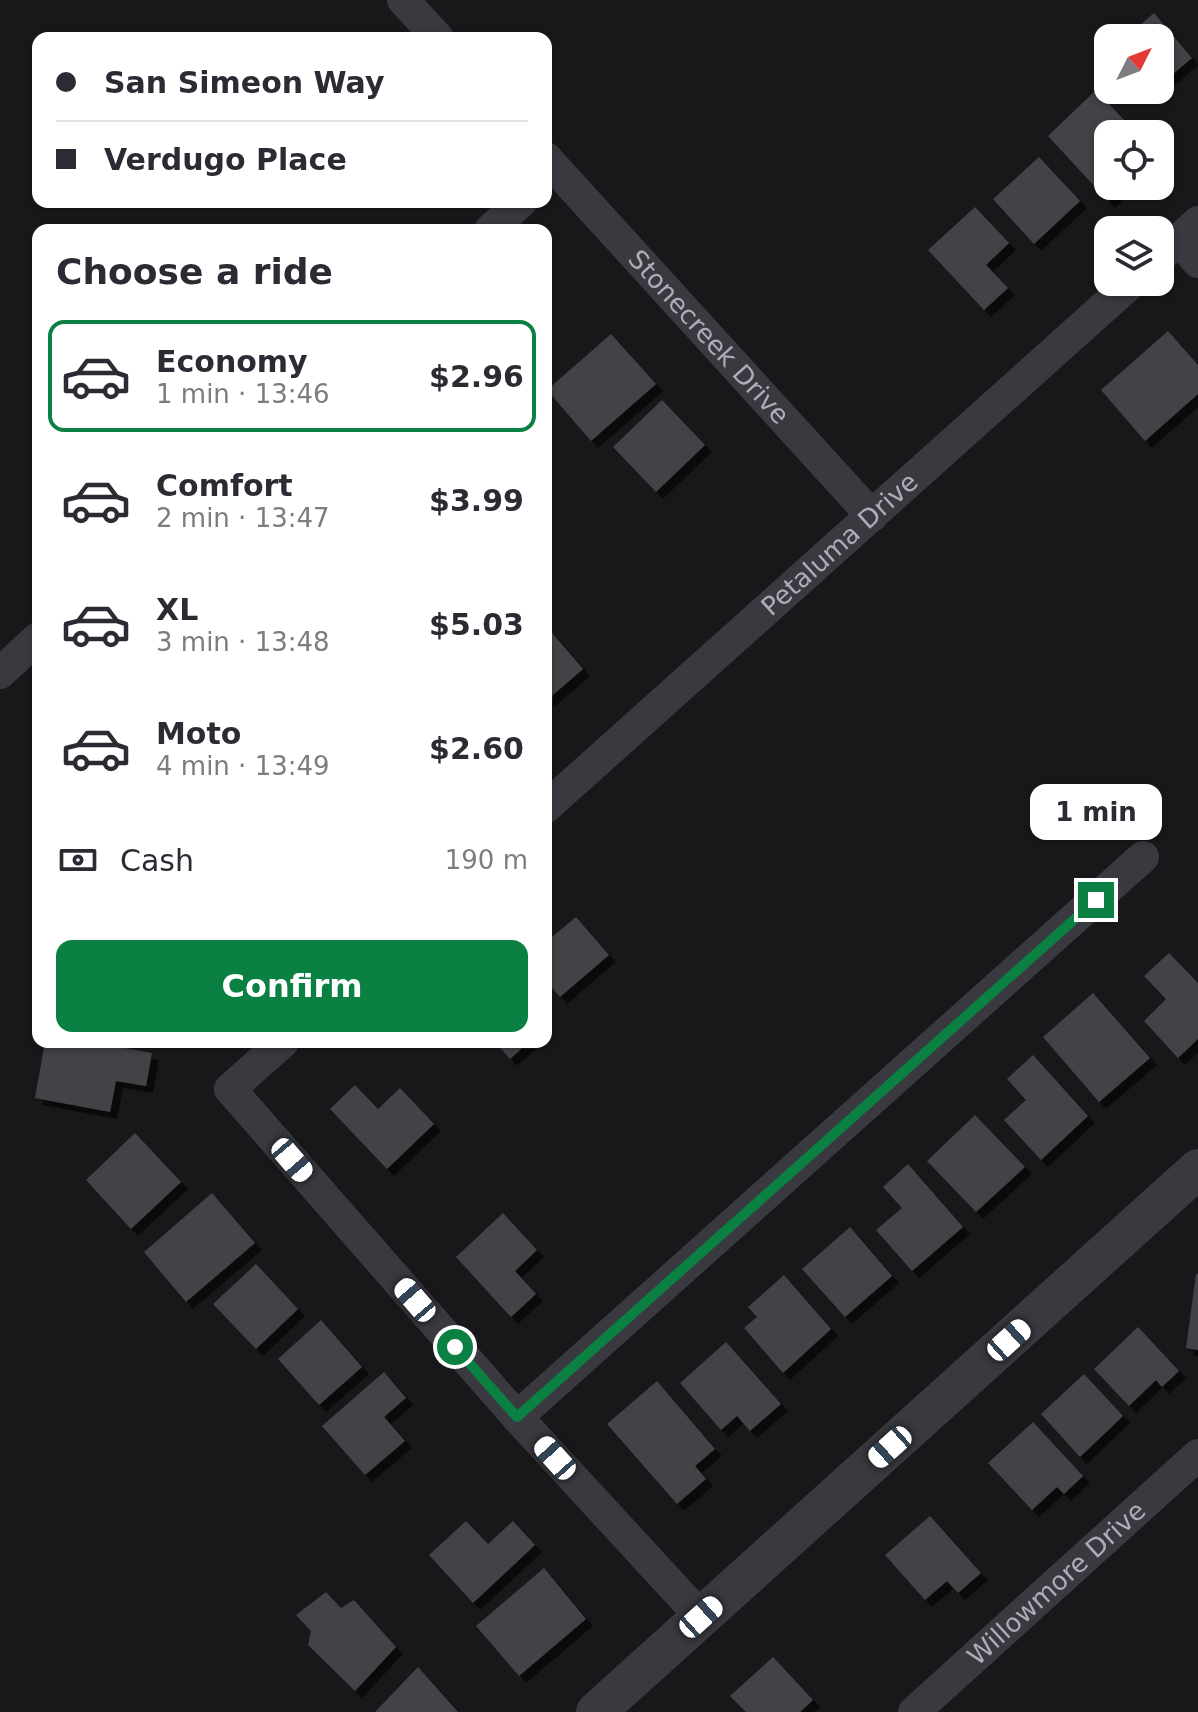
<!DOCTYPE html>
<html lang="en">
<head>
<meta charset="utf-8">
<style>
  body { margin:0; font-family:"DejaVu Sans",sans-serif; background:#f2f2f3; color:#2b2b33; height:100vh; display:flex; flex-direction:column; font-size:30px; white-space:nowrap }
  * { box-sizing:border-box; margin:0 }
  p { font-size:26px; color:#7c7c81 }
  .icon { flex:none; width:44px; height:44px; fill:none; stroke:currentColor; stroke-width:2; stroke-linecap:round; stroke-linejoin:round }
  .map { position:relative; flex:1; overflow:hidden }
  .details { position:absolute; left:32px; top:224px; width:520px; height:824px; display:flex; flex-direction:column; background:#fff; border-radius:16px; box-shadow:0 2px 6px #0004 }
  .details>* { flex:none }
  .guide { position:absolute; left:32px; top:32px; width:520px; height:176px; border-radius:16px; box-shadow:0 2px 6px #0004; display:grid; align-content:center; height:176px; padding:0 24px; background:#fff }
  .needle { width:52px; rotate:48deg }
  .controls { position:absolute; left:1094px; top:24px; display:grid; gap:16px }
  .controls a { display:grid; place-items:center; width:80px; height:80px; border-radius:16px; background:#fff; box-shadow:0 2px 6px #0004; font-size:40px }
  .end { position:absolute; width:36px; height:36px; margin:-18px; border:10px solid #0b8043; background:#fff; box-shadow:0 0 0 4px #fff }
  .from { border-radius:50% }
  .bubble { position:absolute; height:56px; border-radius:16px; background:#fff; box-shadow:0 2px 6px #0004; font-size:26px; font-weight:600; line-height:56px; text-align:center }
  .car { position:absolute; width:24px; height:48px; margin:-24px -12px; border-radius:10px; box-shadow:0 0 6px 2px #0007; background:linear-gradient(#fff 24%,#345 0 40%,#fff 0 76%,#345 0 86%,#fff 0) }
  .guide b { display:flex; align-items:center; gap:28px; height:76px; font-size:30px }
  .guide b+b { border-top:2px solid #e1e1e2 }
  .guide i { width:20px; height:20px; background:#2b2b33 }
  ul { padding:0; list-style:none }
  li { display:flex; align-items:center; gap:24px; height:112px; margin:0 16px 12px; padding:0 8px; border:4px solid transparent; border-radius:16px }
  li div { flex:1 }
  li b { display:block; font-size:30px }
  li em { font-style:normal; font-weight:600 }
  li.selected { border-color:#0b8043 }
  li>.icon { width:72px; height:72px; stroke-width:1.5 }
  h2 { padding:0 24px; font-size:36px; line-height:96px }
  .pay { display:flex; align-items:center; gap:20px; height:88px; padding:0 24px; font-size:30px }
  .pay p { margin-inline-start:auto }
  .cta { display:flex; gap:16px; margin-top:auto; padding:16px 24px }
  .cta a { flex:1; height:92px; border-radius:16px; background:#0b8043; color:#fff; font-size:32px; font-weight:600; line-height:92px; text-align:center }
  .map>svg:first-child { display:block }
</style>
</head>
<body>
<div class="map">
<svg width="1198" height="1712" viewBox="0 0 1198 1712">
  <defs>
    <filter id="shadow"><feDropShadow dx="7" dy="7" stdDeviation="0" flood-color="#0009"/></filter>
  </defs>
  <rect width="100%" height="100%" fill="#18181a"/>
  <path fill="#424347" filter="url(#shadow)" d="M1154 13 1192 58 1160 85V38H1125Z
    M1096 90 1137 134H1108V186H1123L1108 201 1048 136Z
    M1039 157 1080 201 1034 244 993 199Z
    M975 207 1009 243 986 265 1008 288 984 310 928 250Z
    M1168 331 1198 365V394L1145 441 1101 390Z
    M611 334 656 384 591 441 547 390Z
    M662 400 705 445 656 492 613 447Z
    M546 626 583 669 546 701Z
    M576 917 609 955 560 997 546 981V929L552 937Z
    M1169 953 1198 983V1039L1178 1058 1144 1021 1166 999 1144 976Z
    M1093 993 1150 1058 1099 1102 1043 1037Z
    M45 1042H92L152 1053 146 1086 116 1081 110 1112 35 1098Z
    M495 1042H529L510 1059Z
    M1033 1055 1088 1116 1041 1160 1004 1120 1026 1100 1007 1079Z
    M355 1085 378 1109 400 1088 434 1124 387 1169 330 1109Z
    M975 1115 1025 1167 976 1212 927 1161Z
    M135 1133 181 1182 131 1229 86 1180Z
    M908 1164 963 1227 912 1271 876 1230 902 1208 883 1187Z
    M212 1193 255 1243 186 1302 144 1252Z
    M503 1213 537 1250 515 1271 536 1294 511 1317 456 1257Z
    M850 1227 892 1276 845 1317 802 1269Z
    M256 1264 298 1309 256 1349 213 1304Z
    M1196 1274H1198V1350L1186 1348Z
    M784 1275 831 1329 783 1373 744 1328 757 1317 748 1307Z
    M321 1320 362 1367 319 1405 278 1359Z
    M1138 1327 1179 1371 1162 1387 1156 1380 1129 1406 1094 1369Z
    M726 1342 781 1404 750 1431 737 1416 721 1430 680 1383Z
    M384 1372 406 1398 384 1417 405 1441 365 1475 322 1426Z
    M1084 1374 1123 1416 1080 1457 1041 1414Z
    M657 1381 715 1449 695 1466 706 1479 677 1504 607 1424Z
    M1033 1422 1083 1476 1064 1494 1057 1487 1032 1510 988 1463Z
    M930 1516 981 1573 958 1593 947 1581 925 1600 885 1555Z
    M466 1521 488 1544 513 1521 535 1545 473 1603 429 1555Z
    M544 1568 586 1619 519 1676 476 1626Z
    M326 1592 341 1608 354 1600 396 1647 355 1691 308 1645 311 1631 296 1615Z
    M773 1657 813 1700 800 1712H746L730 1696Z
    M418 1667 458 1712H375Z"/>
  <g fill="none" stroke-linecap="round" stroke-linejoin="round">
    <g stroke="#39393f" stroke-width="32">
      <path d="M403 0 438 38"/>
      <path id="s1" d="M546 158 872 516"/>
      <path d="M490 230 521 202"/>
      <path d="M1179 240 1198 262"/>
      <path d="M1160 257 1198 222"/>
      <path d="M0 673 38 638"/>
      <path id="s2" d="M546 807 1132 282"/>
      <path d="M283 1042 230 1089 517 1417 701 1617"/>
      <path d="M517 1417 1143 857"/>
      <path id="s3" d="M914 1712 1198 1455"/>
    </g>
    <path stroke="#39393f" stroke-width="40" d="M596 1712 1198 1169"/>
  </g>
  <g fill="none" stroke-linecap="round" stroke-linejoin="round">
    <path stroke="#0b8043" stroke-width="10" d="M455 1347 517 1417 1096 900"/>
  </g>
  <g text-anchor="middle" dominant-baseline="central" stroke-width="7" stroke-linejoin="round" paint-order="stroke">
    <g font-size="26" fill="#abaeb9" stroke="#131315">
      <text stroke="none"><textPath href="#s1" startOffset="242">Stonecreek Drive</textPath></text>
      <text stroke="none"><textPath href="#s2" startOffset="394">Petaluma Drive</textPath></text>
      <text stroke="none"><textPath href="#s3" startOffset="192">Willowmore Drive</textPath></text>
    </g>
  </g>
</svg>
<div class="controls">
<a><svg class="needle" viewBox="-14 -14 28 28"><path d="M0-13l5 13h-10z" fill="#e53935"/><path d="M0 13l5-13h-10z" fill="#7c7c81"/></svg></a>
<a><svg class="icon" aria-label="locate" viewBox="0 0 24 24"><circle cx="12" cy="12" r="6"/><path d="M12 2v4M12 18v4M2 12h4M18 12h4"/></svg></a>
<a><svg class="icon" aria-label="layers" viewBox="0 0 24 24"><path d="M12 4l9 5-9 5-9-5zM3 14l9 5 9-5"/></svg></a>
</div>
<i class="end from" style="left:455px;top:1347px"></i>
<i class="end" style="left:1096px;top:900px"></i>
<div class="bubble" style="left:1030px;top:784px;width:132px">1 min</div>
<i class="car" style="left:292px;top:1160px;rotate:139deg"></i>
<i class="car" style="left:415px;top:1300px;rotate:319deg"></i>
<i class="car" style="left:1009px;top:1340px;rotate:48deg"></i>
<i class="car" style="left:890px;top:1447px;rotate:228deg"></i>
<i class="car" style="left:555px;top:1458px;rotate:318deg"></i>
<i class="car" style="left:701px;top:1617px;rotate:48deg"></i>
<div class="guide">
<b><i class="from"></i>San Simeon Way</b>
<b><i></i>Verdugo Place</b>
</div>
<section class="details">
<h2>Choose a ride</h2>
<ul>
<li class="selected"><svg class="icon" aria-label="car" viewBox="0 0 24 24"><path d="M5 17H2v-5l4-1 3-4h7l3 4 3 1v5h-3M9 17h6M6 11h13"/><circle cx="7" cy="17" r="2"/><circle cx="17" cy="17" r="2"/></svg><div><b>Economy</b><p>1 min · 13:46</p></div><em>$2.96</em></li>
<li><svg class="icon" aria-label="car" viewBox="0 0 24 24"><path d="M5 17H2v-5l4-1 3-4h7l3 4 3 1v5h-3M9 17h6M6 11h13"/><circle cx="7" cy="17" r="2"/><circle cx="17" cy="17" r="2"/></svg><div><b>Comfort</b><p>2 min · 13:47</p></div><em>$3.99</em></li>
<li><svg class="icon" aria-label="car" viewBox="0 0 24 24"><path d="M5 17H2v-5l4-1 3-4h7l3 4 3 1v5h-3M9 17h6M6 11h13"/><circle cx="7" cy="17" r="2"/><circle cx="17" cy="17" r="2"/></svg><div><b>XL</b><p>3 min · 13:48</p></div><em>$5.03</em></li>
<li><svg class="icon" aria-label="car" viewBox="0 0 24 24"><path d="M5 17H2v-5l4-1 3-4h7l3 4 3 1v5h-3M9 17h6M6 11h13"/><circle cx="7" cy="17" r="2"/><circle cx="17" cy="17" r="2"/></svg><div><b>Moto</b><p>4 min · 13:49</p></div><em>$2.60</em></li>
</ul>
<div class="pay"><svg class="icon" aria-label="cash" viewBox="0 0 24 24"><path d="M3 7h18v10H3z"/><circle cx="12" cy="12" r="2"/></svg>Cash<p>190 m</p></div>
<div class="cta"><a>Confirm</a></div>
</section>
</div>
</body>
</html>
